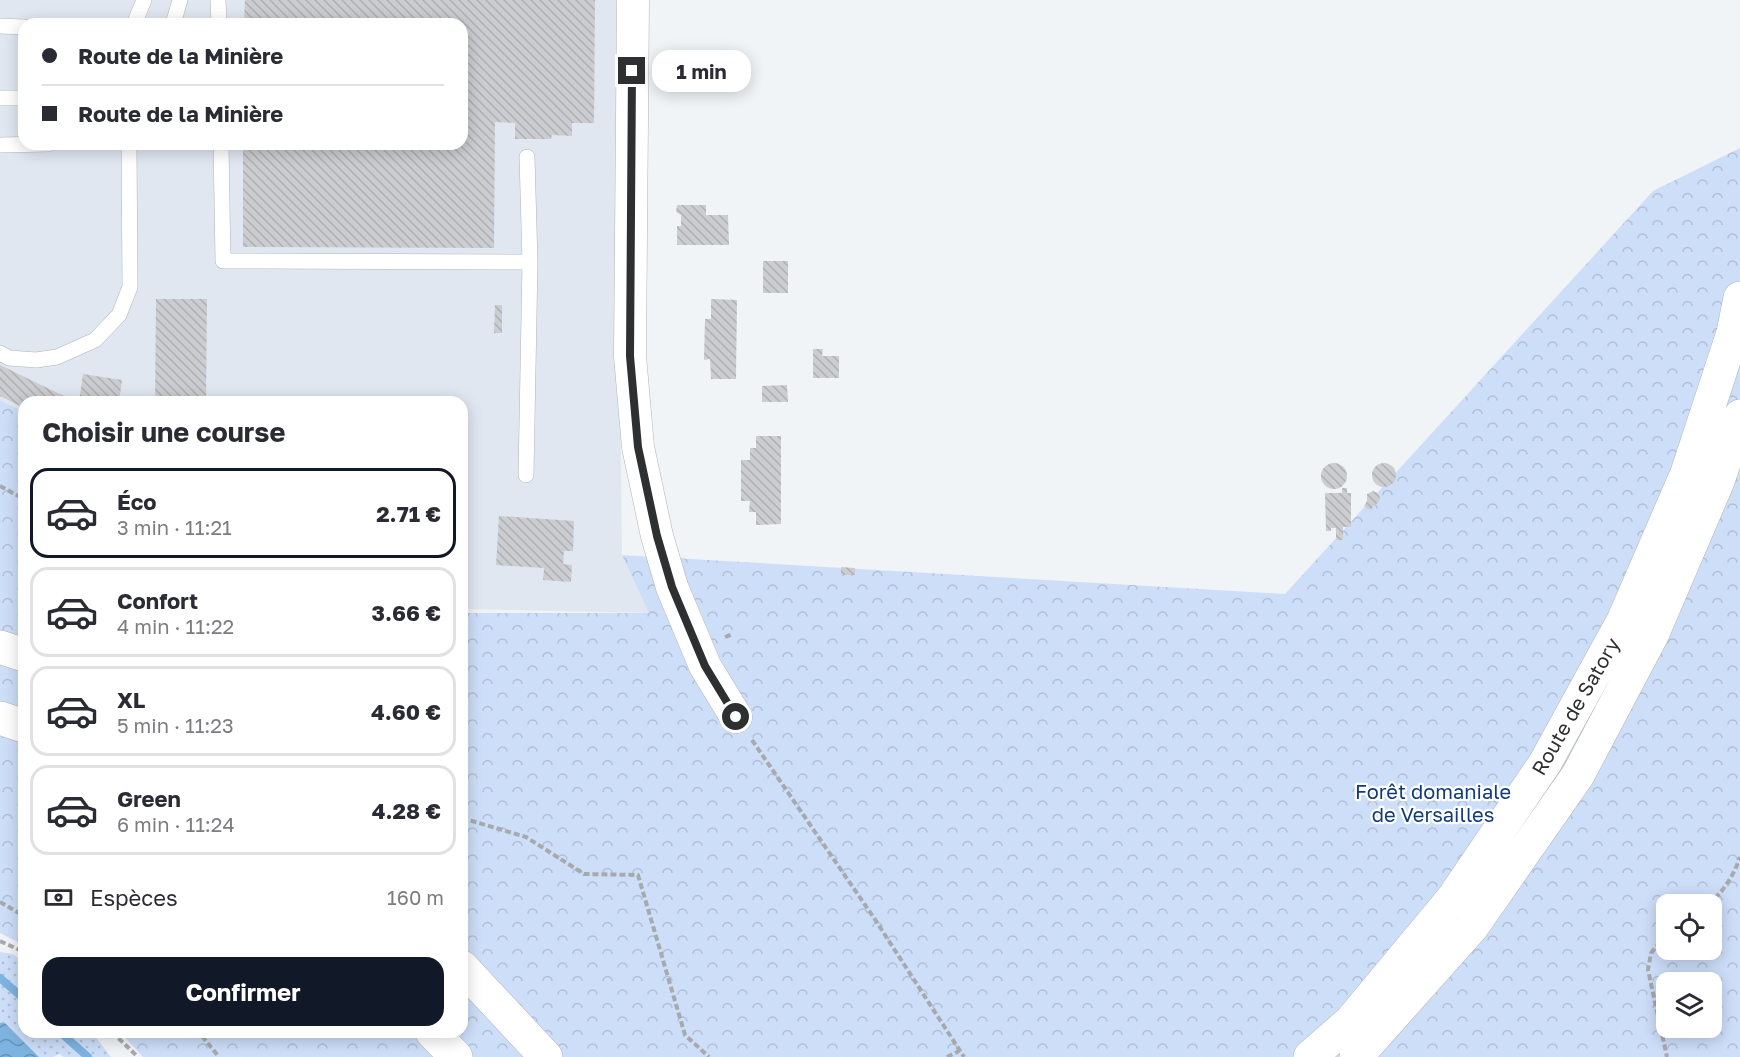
<!DOCTYPE html>
<html lang="fr">
<head>
<meta charset="utf-8">
<style>
  body { margin:0; font-family:"Golos Text",sans-serif; background:#f7f7f7; color:#2b2b33; height:100vh; display:flex; flex-direction:column; font-size:22px; white-space:nowrap }
  * { box-sizing:border-box; margin:0 }
  p { font-size:20px; color:#7c7c81 }
  .icon { flex:none; width:33px; height:33px; fill:none; stroke:currentColor; stroke-width:2; stroke-linecap:round; stroke-linejoin:round }
  .map { position:relative; flex:1; overflow:hidden }
  .panel { position:absolute; left:18px; top:396px; width:450px; height:642px; display:flex; flex-direction:column; background:#fff; border-radius:18px; box-shadow:0 3px 15px #0003 }
  .panel>* { flex:none }
  .top-card { position:absolute; left:18px; top:18px; width:450px; height:132px; border-radius:18px; box-shadow:0 3px 15px #0003; display:grid; align-content:center; height:132px; padding:0 24px; background:#fff }
  .tools { position:absolute; left:1656px; top:894px; display:grid; gap:12px }
  .tools a { display:grid; place-items:center; width:66px; height:66px; border-radius:12px; background:#fff; box-shadow:0 3px 15px #0003; font-size:30px }
  .end { position:absolute; width:27px; height:27px; margin:-14px; border:8px solid #2e2f31; background:#fff; box-shadow:0 0 0 3px #fff }
  .from { border-radius:50% }
  .bubble { position:absolute; height:42px; border-radius:18px; background:#fff; box-shadow:0 3px 15px #0003; font-size:20px; font-weight:700; line-height:42px; text-align:center }
  .top-card b { display:flex; align-items:center; gap:21px; height:57px; font-size:22px }
  .top-card b+b { border-top:2px solid #e1e1e2 }
  .top-card i { width:15px; height:15px; background:#2b2b33 }
  ul { padding:0; list-style:none }
  li { display:flex; align-items:center; gap:18px; height:90px; margin:0 12px 9px; padding:0 12px; border:3px solid #e1e1e2; border-radius:18px }
  li div { flex:1 }
  li b { display:block; font-size:22px }
  li em { font-style:normal; font-weight:700 }
  li.active { border-color:#111827 }
  li>.icon { width:54px; height:54px; stroke-width:1.5 }
  h2 { padding:0 24px; font-size:27px; line-height:72px }
  .pay { display:flex; align-items:center; gap:15px; height:66px; padding:0 24px; font-size:22px }
  .pay p { margin-inline-start:auto }
  .button { display:flex; gap:12px; margin-top:auto; padding:12px 24px }
  .button a { flex:1; height:69px; border-radius:18px; background:#111827; color:#fff; font-size:24px; font-weight:700; line-height:69px; text-align:center }
  .map>svg:first-child { display:block }
</style>
</head>
<body>
<div class="map">
<svg width="1740" height="1057" viewBox="0 0 1740 1057">
  <defs>
    <pattern id="grass-dots" width="8" height="8" patternUnits="userSpaceOnUse" patternTransform="scale(1.5)"><rect width="8" height="8" fill="#cddef9"/><path d="M2 2h.1M6 6h.1" fill="none" stroke="#b0bfd6" stroke-width="1.8" stroke-linecap="round"/></pattern>
    <pattern id="forest-crowns" width="20" height="18" patternUnits="userSpaceOnUse" patternTransform="scale(1.5)"><rect width="20" height="18" fill="#cddef9"/><path d="M2 6a3 3 0 1 1 6 0M12 15a3 3 0 1 1 6 0" fill="none" stroke="#b0bfd6"/></pattern>
    <pattern id="water-waves" width="16" height="10" patternUnits="userSpaceOnUse" patternTransform="scale(1.5)"><rect width="16" height="10" fill="#7db3e0"/><path d="M0 5q4-4 8 0t8 0" fill="none" stroke="#6792b6"/></pattern>
    <pattern id="building-back-hatch" width="6" height="6" patternUnits="userSpaceOnUse" patternTransform="scale(1.5)"><rect width="6" height="6" fill="#cbcdd1"/><path d="M-1 5l2 2M0 0l6 6M5-1l2 2" fill="none" stroke="#afb0b4"/></pattern>
  </defs>
  <rect width="100%" height="100%" fill="#f1f4f7"/>
  <path fill="#e0e7f1" fill-rule="evenodd" d="M0 0H616L622 555 650 613 462 609V402H24V412L0 400ZM24 24H462V144H24Z"/>
  <path fill="url(#grass-dots)" d="M0 952 13 954 24 963V1032H92L111 1057H64L59 1054 53 1057H39L5 1023H0Z"/>
  <path fill="url(#forest-crowns)" fill-rule="evenodd" d="M1740 148V1057H143L120 1032H462V613H649L622 555 1285 594 1653 191ZM1666 904H1712V950H1666ZM1666 982H1712V1028H1666Z
    M0 400 24 412V945L0 933Z"/>
  <path fill="url(#water-waves)" d="M0 1023H5L39 1057H0Z"/>
  <g fill="none" stroke-linecap="round" stroke-linejoin="round">
    <path stroke="#7db3e0" stroke-width="8" d="M0 978 24 999
      M60 1032 88 1057"/>
  </g>
  <path fill="url(#building-back-hatch)" d="M245 0H595L594 123H572V136L552 135 551 139H515V123L495 122 494 248 243 247V144H462V24H244Z
    M677 205H706V215H728L729 245H677V226H681V215L676 212Z
    M763 261H788V293H763Z
    M156 299H207L206 402H155Z
    M711 299 737 300 736 379H711L710 359 704 360 705 319H711Z
    M495 305H502V333H494Z
    M813 349H823L822 356H839V378H813Z
    M0 365 68 398V402H24V408L0 396Z
    M83 374 122 380 119 402H79Z
    M787 385 788 402H762V386Z
    M756 436H781V524L756 525V512H749L750 501H741V460H750V448H756Z
    M1372 475a12 12 0 1 1 24 0a12 12 0 1 1-24 0Z
    M1321 476a13 13 0 1 1 26 0a13 13 0 1 1-26 0Z
    M1342 488H1347V493H1351V527H1343V540H1336V528H1331V531H1326L1325 493H1342Z
    M1373 491 1378 493 1380 498 1378 503 1374 505 1371 510 1364 506 1367 501V494Z
    M499 516 574 521 573 551H564L563 564 572 565 571 582 543 580 544 568 496 565Z
    M841 567 855 568V575H841Z"/>
  <g fill="none" stroke-linecap="round" stroke-linejoin="round">
    <g stroke="#b2b5b8" stroke-width="16">
      <path id="service" d="M218 0 219 24
        M134 24 144 0
        M173 24 180 0
        M0 26 24 27
        M0 98H24
        M221 144 223 261 530 262 526 475
        M0 145 48 144
        M527 157 530 262
        M0 353 9 358 36 360 57 357 95 340 119 315 130 287 129 144"/>
    </g>
    <g stroke="#b2b5b8" stroke-width="33">
      <path id="minor" d="M633 0 630 356 638 447 657 536 672 587 705 666 736 717"/>
    </g>
    <g stroke="#b2b5b8" stroke-width="34">
      <path id="secondary" d="M0 647 24 655
        M0 718 24 726
        M462 967 546 1057
        M432 1032 456 1057
        M1310 1057 1350 1022 1453 898 1545 763 1623 621 1687 473 1733 333 1740 298
        M1356 1057 1472 927 1578 775 1653 633 1718 481 1740 416"/>
    </g>
    <path stroke="#a7a9ac" stroke-width="4" stroke-dasharray="6 3" stroke-linecap="butt" d="M0 486 24 499
      M725 637 733 634
      M752 740 874 918 964 1057
      M462 818 526 837 584 874 638 875 685 1035 709 1057
      M0 902 24 916
      M1708 904C1723 893 1734 875 1740 857
      M1666 935 1651 953 1648 970 1667 1057
      M0 941 24 952
      M112 1032 138 1057
      M194 1032 202 1036 219 1057
      M947 1057 959 1051"/>
    <use href="#service" stroke="#fff" stroke-width="15"/>
    <use href="#minor" stroke="#fff" stroke-width="32"/>
    <use href="#secondary" stroke="#fff" stroke-width="33"/>
  </g>
  <g fill="none" stroke-linecap="round" stroke-linejoin="round">
    <path stroke="#2e2f31" stroke-width="8" d="M632 71 630 356 638 447 657 536 672 587 705 666 736 717"/>
  </g>
  <g text-anchor="middle" dominant-baseline="central" stroke-width="4.5" stroke-linejoin="round" paint-order="stroke">
    <g font-size="20" fill="#2e2f31" stroke="#fff">
      <text transform="translate(1575 706) rotate(-60)">Route de Satory</text>
    </g>
    <g font-size="20" fill="#123b7a" stroke="#fff">
      <text x="1433" y="791">Forêt domaniale<tspan x="1433" dy="23">de Versailles</tspan></text>
    </g>
  </g>
</svg>
<div class="tools">
<a><svg class="icon" aria-label="locate" viewBox="0 0 24 24"><circle cx="12" cy="12" r="6"/><path d="M12 2v4M12 18v4M2 12h4M18 12h4"/></svg></a>
<a><svg class="icon" aria-label="layers" viewBox="0 0 24 24"><path d="M12 4l9 5-9 5-9-5zM3 14l9 5 9-5"/></svg></a>
</div>
<i class="end from" style="left:736px;top:717px"></i>
<i class="end" style="left:632px;top:71px"></i>
<div class="bubble" style="left:652px;top:50px;width:99px">1 min</div>
<div class="top-card">
<b><i class="from"></i>Route de la Minière</b>
<b><i></i>Route de la Minière</b>
</div>
<section class="panel">
<h2>Choisir une course</h2>
<ul>
<li class="active"><svg class="icon" aria-label="car" viewBox="0 0 24 24"><path d="M5 17H2v-5l4-1 3-4h7l3 4 3 1v5h-3M9 17h6M6 11h13"/><circle cx="7" cy="17" r="2"/><circle cx="17" cy="17" r="2"/></svg><div><b>Éco</b><p>3 min · 11:21</p></div><em>2.71 €</em></li>
<li><svg class="icon" aria-label="car" viewBox="0 0 24 24"><path d="M5 17H2v-5l4-1 3-4h7l3 4 3 1v5h-3M9 17h6M6 11h13"/><circle cx="7" cy="17" r="2"/><circle cx="17" cy="17" r="2"/></svg><div><b>Confort</b><p>4 min · 11:22</p></div><em>3.66 €</em></li>
<li><svg class="icon" aria-label="car" viewBox="0 0 24 24"><path d="M5 17H2v-5l4-1 3-4h7l3 4 3 1v5h-3M9 17h6M6 11h13"/><circle cx="7" cy="17" r="2"/><circle cx="17" cy="17" r="2"/></svg><div><b>XL</b><p>5 min · 11:23</p></div><em>4.60 €</em></li>
<li><svg class="icon" aria-label="car" viewBox="0 0 24 24"><path d="M5 17H2v-5l4-1 3-4h7l3 4 3 1v5h-3M9 17h6M6 11h13"/><circle cx="7" cy="17" r="2"/><circle cx="17" cy="17" r="2"/></svg><div><b>Green</b><p>6 min · 11:24</p></div><em>4.28 €</em></li>
</ul>
<div class="pay"><svg class="icon" aria-label="cash" viewBox="0 0 24 24"><path d="M3 7h18v10H3z"/><circle cx="12" cy="12" r="2"/></svg>Espèces<p>160 m</p></div>
<div class="button"><a>Confirmer</a></div>
</section>
</div>
</body>
</html>
